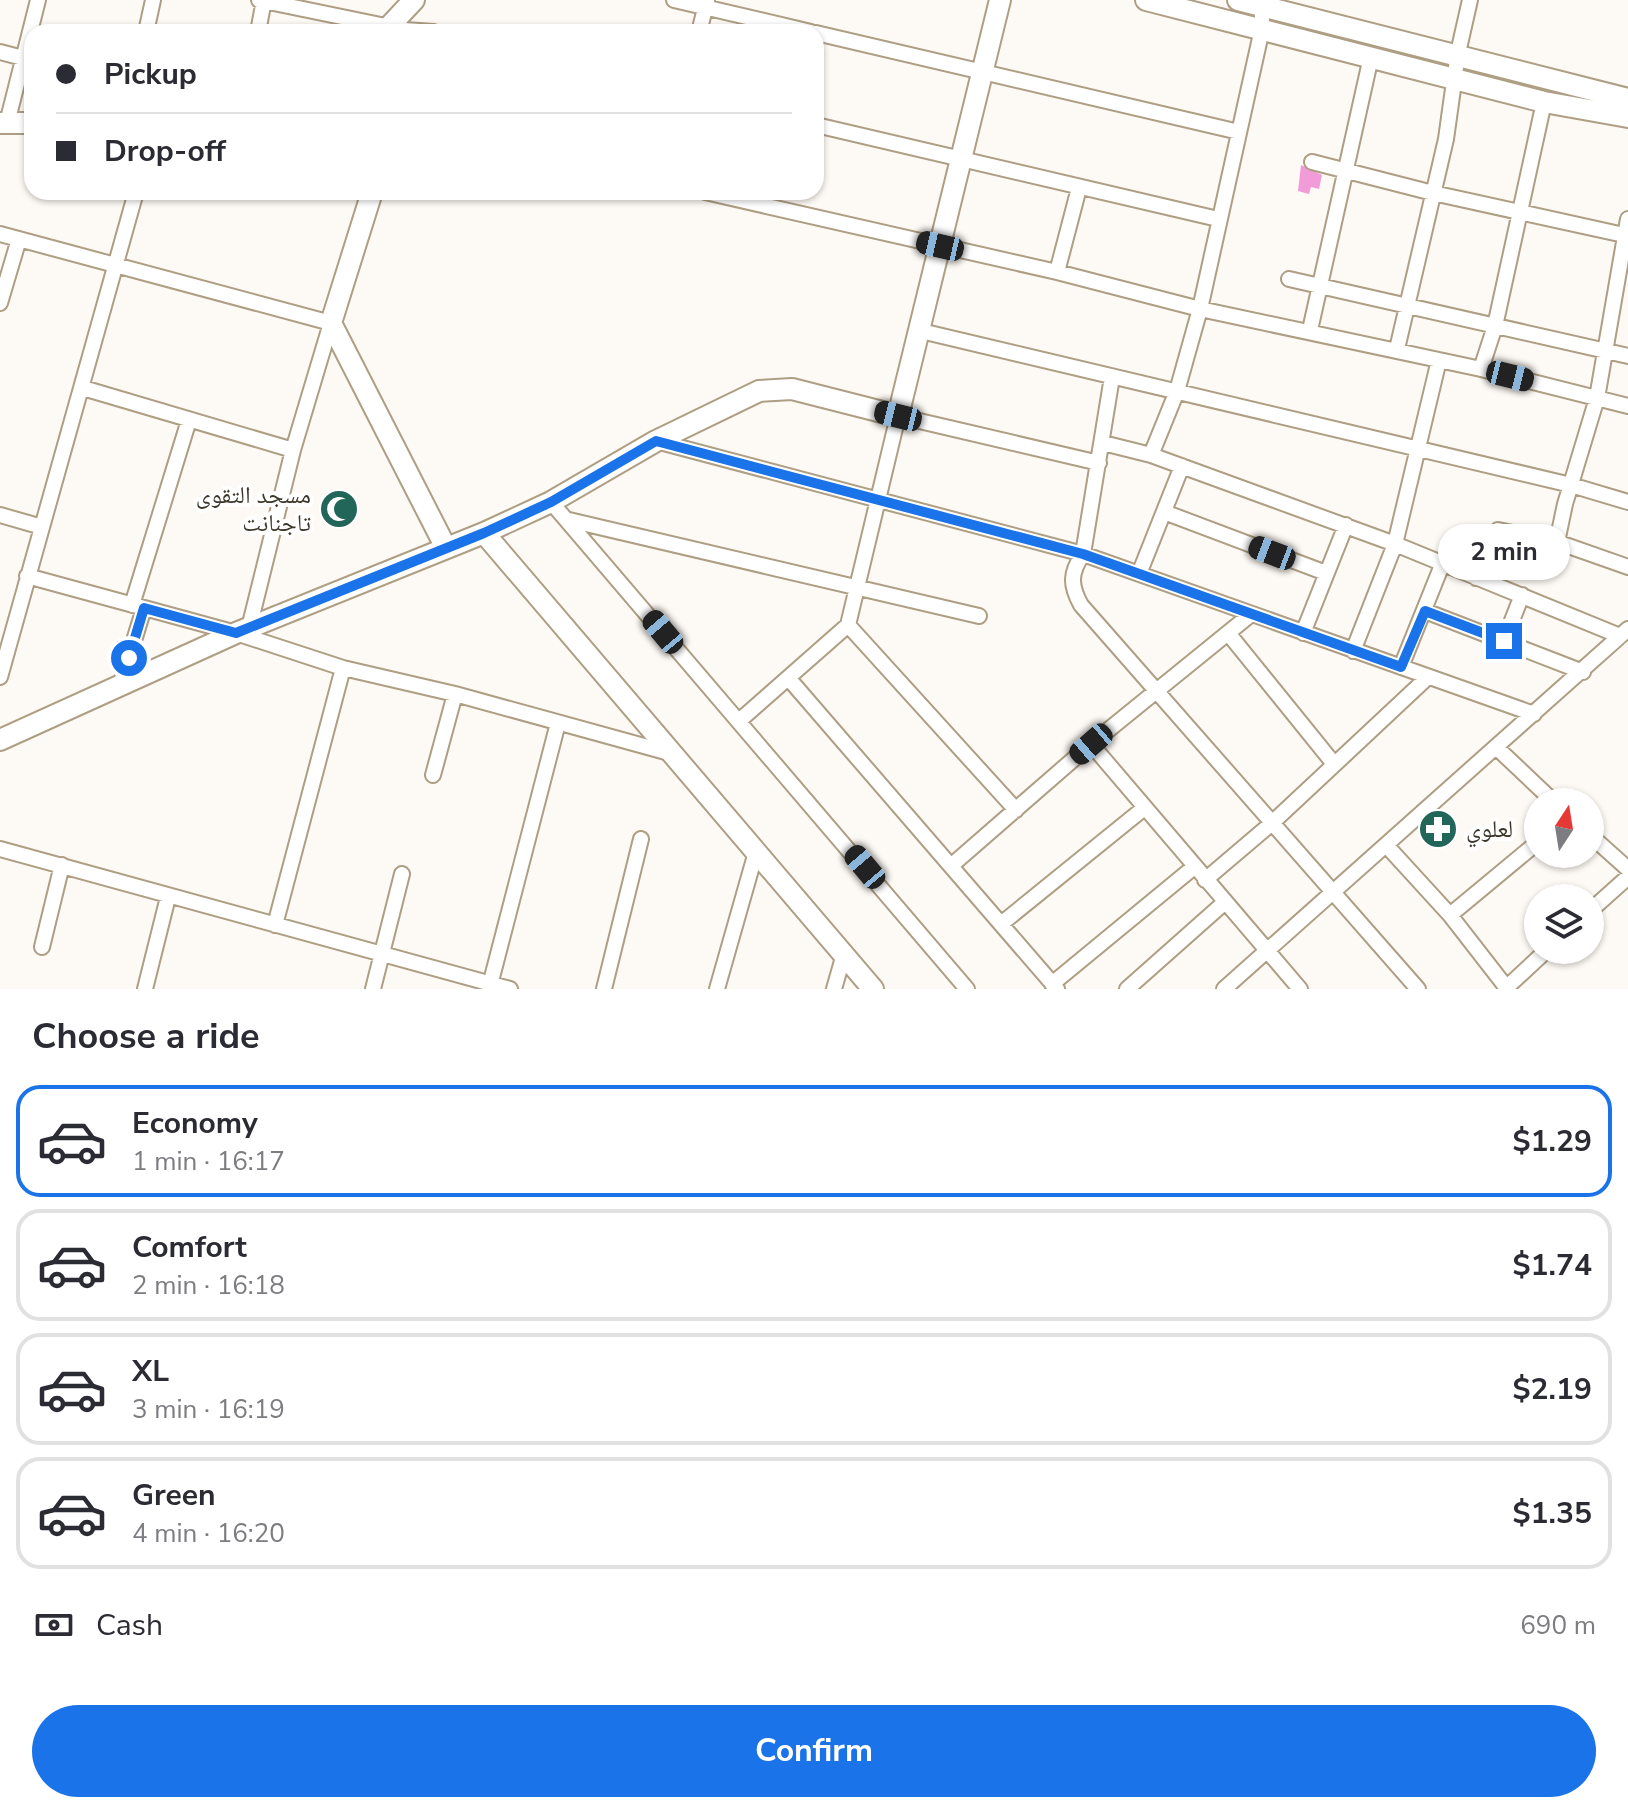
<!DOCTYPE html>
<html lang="en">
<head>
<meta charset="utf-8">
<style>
  body { margin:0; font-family:"Nunito Sans","Noto Naskh Arabic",sans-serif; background:#f2f2f3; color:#2b2b33; height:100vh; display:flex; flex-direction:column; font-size:30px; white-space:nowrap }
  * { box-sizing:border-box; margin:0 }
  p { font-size:26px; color:#7c7c81 }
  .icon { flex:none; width:44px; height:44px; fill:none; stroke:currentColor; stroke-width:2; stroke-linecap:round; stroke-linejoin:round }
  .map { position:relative; height:989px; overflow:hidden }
  .details { display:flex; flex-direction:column; background:#fff; flex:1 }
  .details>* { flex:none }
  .guide { position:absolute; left:24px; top:24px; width:800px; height:176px; border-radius:24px; box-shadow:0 2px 6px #0004; display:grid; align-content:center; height:176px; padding:0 32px; background:#fff }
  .needle { width:52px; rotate:12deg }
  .controls { position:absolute; left:1524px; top:788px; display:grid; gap:16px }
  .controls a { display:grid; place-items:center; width:80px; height:80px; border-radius:50%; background:#fff; box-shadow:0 2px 6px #0004; font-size:40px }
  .end { position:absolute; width:36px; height:36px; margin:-18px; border:10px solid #1a73e8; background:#fff; box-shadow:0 0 0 4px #fff }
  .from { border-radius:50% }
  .bubble { position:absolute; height:56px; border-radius:28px; background:#fff; box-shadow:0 2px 6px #0004; font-size:26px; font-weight:700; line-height:56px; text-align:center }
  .car { position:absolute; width:24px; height:48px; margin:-24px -12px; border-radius:10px; box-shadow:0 0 6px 2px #0007; background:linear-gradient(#222 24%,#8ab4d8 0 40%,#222 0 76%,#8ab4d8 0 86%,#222 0) }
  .guide b { display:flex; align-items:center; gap:28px; height:76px; font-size:30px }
  .guide b+b { border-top:2px solid #e1e1e2 }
  .guide i { width:20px; height:20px; background:#2b2b33 }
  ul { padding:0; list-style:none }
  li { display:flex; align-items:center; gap:24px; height:112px; margin:0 16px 12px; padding:0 16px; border:4px solid #e1e1e2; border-radius:24px }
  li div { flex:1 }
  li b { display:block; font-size:30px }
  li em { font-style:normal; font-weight:700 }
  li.current { border-color:#1a73e8 }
  li>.icon { width:72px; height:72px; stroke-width:1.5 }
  h2 { padding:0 32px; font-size:36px; line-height:96px }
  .pay { display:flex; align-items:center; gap:20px; height:88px; padding:0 32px; font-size:30px }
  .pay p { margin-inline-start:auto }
  .button { display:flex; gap:16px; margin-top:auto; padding:16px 32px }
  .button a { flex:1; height:92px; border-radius:48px; background:#1a73e8; color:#fff; font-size:32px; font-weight:700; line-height:92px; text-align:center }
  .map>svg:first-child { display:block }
</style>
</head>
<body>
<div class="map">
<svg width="1628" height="989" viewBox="0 0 1628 989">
  <rect width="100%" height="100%" fill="#fdf9f4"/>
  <path fill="#f19cd9" d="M1301 165 1322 175 1319 189 1311 187 1309 194 1298 191Z"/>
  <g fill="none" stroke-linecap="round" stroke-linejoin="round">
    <g stroke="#ae9e83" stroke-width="18">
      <path id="street" d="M259 0 405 30 434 32
        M674 0 811 32
        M146 32 153 0
        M258 32 264 0
        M699 32 707 1
        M816 33 1239 132
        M0 52 23 58
        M7 123 38 0
        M816 125 1218 219
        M1312 162 1433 193 1624 235
        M705 192 1057 272 1200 309 1481 369 1628 406
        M1628 219 1597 398 1565 504 1557 542 1628 567
        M0 234 331 323 293 450 249 628
        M1057 272 1079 188
        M1289 279 1628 356
        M0 303 19 239
        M1310 330 1371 57
        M921 331 1571 485 1628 502
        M1397 349 1446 139 1458 53 1470 0
        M1481 369 1495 326 1544 102
        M1112 377 1083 554C1070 573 1070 585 1081 605L1418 989
        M83 388 293 450
        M656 441 1083 554 1534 714
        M1103 443 1151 455 1395 544 1620 636
        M1151 455 1177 391 1200 309 1262 29V0
        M551 502 967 989
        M1164 512 1326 573
        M0 515 42 527
        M569 520 979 616
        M1139 574 1182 466
        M27 576 236 633 343 668 455 694 673 754
        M1476 578 1498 530 1557 542
        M132 605 189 420
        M1425 611 1583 672
        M848 625 1016 810
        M1228 633 1334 764
        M1303 633 1346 525
        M1504 641 1522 595
        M1353 651 1395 544 1439 360
        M1401 667 1442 565
        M0 677 136 192
        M790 680 1057 989
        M121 683 144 608
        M739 721 848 625 898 416 1099 463
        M1091 744 1300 989
        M1497 748 1554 802
        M433 775 455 694
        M1590 835 1628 869
        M1386 845 1450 915 1506 987
        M0 849 510 989
        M952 865 1091 744 1250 615
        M1205 880 1272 823 1428 677
        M1590 911 1628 877
        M1450 915 1538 842
        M1001 924 1143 809
        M275 925 343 668
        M42 947 62 865
        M1052 984 1194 867
        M145 989 168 897
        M373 989 402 874
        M489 989 558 723
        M604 989 641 839
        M717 989 756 852
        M834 989 844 954
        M1127 989 1225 902
        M1224 989 1628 629
        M1505 989 1547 950"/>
    </g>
    <g stroke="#ae9e83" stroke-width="24">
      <path id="secondary" d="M1146 0 1544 102 1628 117
        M1238 0 1628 99
        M384 32 414 0
        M0 123H32
        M372 192 331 323 446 548
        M484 533 873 989
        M0 740 236 633 484 533 551 502 656 441 759 391 792 389 898 416 1000 0"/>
    </g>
    <use href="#street" stroke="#fff" stroke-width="14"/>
    <use href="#secondary" stroke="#fff" stroke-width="20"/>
  </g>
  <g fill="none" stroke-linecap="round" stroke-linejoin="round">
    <path stroke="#1a73e8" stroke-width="10" d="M129 658 144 608 236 633 484 533 551 502 656 441 1083 554 1401 667 1425 611 1504 641"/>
  </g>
  <defs>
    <g id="mosque-disc" transform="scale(2)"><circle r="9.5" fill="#216658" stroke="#fff"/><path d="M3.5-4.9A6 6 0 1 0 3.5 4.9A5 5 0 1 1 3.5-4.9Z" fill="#fff"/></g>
    <g id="pharmacy-disc" transform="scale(2)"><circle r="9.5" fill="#216658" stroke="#fff"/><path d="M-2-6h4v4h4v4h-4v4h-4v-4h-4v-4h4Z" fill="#fff"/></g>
  </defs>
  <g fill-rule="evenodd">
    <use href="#mosque-disc" x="339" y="509"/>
    <use href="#pharmacy-disc" x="1438" y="829"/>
  </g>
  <g text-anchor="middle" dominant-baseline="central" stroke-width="8" stroke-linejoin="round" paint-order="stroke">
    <g font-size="24" fill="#3d362b" stroke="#fff" text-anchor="end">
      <text x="311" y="495">مسجد التقوى<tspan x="311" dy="28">تاجنانت</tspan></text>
      <text x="1466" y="829" text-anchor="start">لعلوي</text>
    </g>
  </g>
</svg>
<div class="controls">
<a><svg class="needle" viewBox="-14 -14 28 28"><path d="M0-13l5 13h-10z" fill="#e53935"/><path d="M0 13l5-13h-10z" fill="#7c7c81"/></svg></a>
<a><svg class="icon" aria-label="layers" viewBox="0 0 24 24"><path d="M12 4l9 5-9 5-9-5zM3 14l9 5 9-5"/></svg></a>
</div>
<i class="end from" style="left:129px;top:658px"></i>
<i class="end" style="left:1504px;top:641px"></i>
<div class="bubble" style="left:1438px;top:524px;width:132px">2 min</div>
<i class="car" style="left:940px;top:246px;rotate:283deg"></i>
<i class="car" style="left:1510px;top:376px;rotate:104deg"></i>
<i class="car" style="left:898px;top:416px;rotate:284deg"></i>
<i class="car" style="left:1272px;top:553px;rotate:291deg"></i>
<i class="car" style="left:663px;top:632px;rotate:320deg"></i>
<i class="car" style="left:1091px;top:744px;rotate:229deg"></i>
<i class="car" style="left:865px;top:867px;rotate:320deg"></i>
<div class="guide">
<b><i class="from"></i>Pickup</b>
<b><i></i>Drop-off</b>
</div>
</div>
<section class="details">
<h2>Choose a ride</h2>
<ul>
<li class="current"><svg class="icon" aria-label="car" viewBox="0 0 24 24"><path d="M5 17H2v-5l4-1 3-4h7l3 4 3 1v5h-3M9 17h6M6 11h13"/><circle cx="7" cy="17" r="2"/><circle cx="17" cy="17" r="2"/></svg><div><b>Economy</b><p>1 min · 16:17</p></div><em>$1.29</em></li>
<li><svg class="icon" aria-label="car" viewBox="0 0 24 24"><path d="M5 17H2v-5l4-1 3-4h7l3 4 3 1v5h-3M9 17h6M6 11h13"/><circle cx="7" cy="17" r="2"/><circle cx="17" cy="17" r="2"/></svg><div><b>Comfort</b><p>2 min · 16:18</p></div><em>$1.74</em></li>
<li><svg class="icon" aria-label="car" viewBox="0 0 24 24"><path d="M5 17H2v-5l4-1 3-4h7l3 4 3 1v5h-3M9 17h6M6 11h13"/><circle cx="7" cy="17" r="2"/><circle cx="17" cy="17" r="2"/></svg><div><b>XL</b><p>3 min · 16:19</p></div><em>$2.19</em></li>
<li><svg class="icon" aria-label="car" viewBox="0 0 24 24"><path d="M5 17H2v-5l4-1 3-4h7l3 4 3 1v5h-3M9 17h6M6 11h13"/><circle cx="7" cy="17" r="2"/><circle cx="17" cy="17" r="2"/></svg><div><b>Green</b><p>4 min · 16:20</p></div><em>$1.35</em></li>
</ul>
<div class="pay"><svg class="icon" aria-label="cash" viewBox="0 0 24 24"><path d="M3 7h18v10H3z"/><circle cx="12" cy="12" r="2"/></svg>Cash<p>690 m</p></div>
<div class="button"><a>Confirm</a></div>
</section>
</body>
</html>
